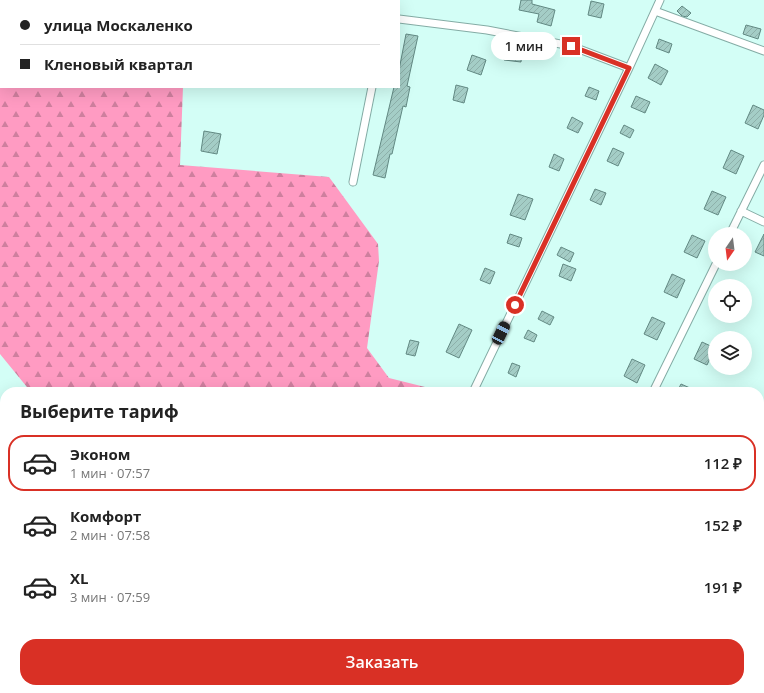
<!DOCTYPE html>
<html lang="ru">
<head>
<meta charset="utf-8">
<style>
  body { margin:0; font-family:"Open Sans",sans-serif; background:#f2f2f2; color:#222; height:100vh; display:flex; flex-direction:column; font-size:15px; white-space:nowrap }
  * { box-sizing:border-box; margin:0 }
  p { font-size:13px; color:#767676 }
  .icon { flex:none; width:22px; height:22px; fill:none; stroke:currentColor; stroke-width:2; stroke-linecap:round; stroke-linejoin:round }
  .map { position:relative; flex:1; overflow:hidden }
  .sheet { position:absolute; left:0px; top:387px; width:764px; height:306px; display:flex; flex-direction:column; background:#fff; border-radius:16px 16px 0 0; box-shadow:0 4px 16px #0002 }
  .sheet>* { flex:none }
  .top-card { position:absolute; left:0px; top:0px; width:400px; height:88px; box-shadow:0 4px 16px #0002; display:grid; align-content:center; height:88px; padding:0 20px; background:#fff }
  .needle { width:26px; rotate:194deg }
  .controls { position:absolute; left:708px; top:227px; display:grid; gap:8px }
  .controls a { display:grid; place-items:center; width:44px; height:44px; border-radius:50%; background:#fff; box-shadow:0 4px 16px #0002; font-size:20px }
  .end { position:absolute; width:18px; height:18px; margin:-9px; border:5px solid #d93025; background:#fff; box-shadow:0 0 0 2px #fff }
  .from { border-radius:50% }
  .bubble { position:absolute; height:28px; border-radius:14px; background:#fff; box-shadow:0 4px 16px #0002; font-size:13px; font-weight:600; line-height:28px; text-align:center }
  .car { position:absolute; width:12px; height:24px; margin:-12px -6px; border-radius:5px; box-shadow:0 0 3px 1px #0007; background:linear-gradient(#222 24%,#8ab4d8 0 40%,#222 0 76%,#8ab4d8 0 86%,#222 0) }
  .top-card b { display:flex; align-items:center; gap:14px; height:38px; font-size:15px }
  .top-card b+b { border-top:1px solid #e0e0e0 }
  .top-card i { width:10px; height:10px; background:#222 }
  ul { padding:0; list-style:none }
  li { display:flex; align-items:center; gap:12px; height:56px; margin:0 8px 6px; padding:0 12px; border:2px solid transparent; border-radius:16px }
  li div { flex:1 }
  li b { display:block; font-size:15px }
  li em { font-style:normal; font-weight:600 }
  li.selected { border-color:#d93025 }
  li>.icon { width:36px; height:36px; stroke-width:1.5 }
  h2 { padding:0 20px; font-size:18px; line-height:48px }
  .button { display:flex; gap:8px; margin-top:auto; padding:8px 20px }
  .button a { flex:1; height:46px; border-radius:16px; background:#d93025; color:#fff; font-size:16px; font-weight:600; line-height:46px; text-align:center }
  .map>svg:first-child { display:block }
</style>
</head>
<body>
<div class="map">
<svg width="764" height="693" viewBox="0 0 764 693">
  <defs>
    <pattern id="forest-firs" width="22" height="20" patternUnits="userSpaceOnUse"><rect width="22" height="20" fill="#ff9bc2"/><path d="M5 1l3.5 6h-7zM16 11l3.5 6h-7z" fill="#ce7f9e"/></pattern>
    <pattern id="building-hatch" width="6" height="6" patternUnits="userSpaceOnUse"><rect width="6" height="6" fill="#a4cdc6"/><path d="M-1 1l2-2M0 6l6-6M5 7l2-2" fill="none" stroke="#8db0aa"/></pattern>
  </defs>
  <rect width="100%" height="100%" fill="#d3fef6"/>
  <path fill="url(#forest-firs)" d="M0 0H270L1 1V87H183L180 165 329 177 378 244 379 261 367 348 389 378 445 392H31L0 354Z
    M759 533 764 535V584L759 582Z
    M241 688H355L354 693H246Z
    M542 688H731L736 693H512Z"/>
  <path fill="url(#building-hatch)" stroke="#628983" d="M521 0H532V4L555 10 551 26 537 22 539 14 519 10Z
    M591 1 604 4 601 18 588 15Z
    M682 6 691 13 687 17 682 16 677 11Z
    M746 25 761 29 758 39 743 34Z
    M406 34 418 36 407 86 410 87 406 107 403 106 392 154H390L385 178 373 175 394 87H399V70Z
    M659 39 672 44 669 53 656 48Z
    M505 49 522 51 521 62 504 60Z
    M472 55 486 60 481 75 467 70Z
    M655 64 668 71 661 85 648 78Z
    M456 85 468 88 464 103 453 100Z
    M589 87 599 91 596 100 585 96Z
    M636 96 650 102 645 113 631 107Z
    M753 105 764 110V115L758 129 745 123Z
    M572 117 583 123 578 133 567 128Z
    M624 125 634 130 630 138 620 133Z
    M204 131 221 134 217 154 201 151Z
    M613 148 624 153 618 166 607 161Z
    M731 150 744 156 736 174 723 168Z
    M554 154 564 159 559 171 549 167Z
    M595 189 606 193 601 205 590 200Z
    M712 191 726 197 718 215 704 209Z
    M518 194 533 199 525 220 510 215Z
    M510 234 522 238 519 247 507 243Z
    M764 234V256L755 252Z
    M692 235 705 241 697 258 684 252Z
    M561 247 574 253 570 262 557 255Z
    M563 264 576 269 571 281 559 276Z
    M485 268 495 272 490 284 480 280Z
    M672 274 685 280 677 298 664 292Z
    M542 311 554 317 550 325 538 319Z
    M652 317 665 323 657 340 644 334Z
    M459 324 472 330 459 358 446 352Z
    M528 330 537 335 534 342 524 338Z
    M410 340 419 342 415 356 406 354Z
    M702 342 715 348 707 365 694 359Z
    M632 359 645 365 637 383 624 376Z
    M512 363 520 366 516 377 508 373Z
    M681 384 699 392H677Z"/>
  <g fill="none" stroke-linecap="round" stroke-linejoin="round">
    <g stroke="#84aca5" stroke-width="9">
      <path id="minor" d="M655 11 764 51
        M399 19 487 30 571 46 629 68
        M353 182 372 87
        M741 211 764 222
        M730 234 764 165
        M473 392 629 68 660 0
        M653 392 716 264
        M759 599 764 602
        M370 693 371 688"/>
    </g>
    <use href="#minor" stroke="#fff" stroke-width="7"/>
  </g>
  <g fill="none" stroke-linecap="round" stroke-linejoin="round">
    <path stroke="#d93025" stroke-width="5" d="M515 305 629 68 571 46"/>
  </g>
</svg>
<div class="controls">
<a><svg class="needle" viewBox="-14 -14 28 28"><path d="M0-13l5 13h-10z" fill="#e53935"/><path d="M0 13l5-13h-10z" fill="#767676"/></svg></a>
<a><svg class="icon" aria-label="locate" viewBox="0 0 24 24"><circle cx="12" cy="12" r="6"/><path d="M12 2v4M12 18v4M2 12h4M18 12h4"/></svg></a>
<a><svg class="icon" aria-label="layers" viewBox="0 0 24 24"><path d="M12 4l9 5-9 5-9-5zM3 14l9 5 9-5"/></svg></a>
</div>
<i class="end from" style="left:515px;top:305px"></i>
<i class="end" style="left:571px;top:46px"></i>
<div class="bubble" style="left:491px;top:32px;width:66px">1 мин</div>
<i class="car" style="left:501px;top:333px;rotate:26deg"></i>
<div class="top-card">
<b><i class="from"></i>улица Москаленко</b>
<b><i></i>Кленовый квартал</b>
</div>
<section class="sheet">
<h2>Выберите тариф</h2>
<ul>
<li class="selected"><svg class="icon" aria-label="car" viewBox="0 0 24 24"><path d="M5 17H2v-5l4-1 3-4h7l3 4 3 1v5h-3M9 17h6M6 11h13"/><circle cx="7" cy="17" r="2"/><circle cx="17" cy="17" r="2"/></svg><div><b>Эконом</b><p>1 мин · 07:57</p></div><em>112 ₽</em></li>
<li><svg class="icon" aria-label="car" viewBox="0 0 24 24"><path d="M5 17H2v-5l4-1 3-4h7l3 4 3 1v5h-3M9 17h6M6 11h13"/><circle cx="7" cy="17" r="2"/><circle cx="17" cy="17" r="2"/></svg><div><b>Комфорт</b><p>2 мин · 07:58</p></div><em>152 ₽</em></li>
<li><svg class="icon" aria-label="car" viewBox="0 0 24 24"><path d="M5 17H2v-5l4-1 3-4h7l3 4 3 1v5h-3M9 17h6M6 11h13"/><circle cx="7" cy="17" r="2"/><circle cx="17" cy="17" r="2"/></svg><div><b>XL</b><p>3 мин · 07:59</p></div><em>191 ₽</em></li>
</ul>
<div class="button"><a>Заказать</a></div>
</section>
</div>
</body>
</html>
